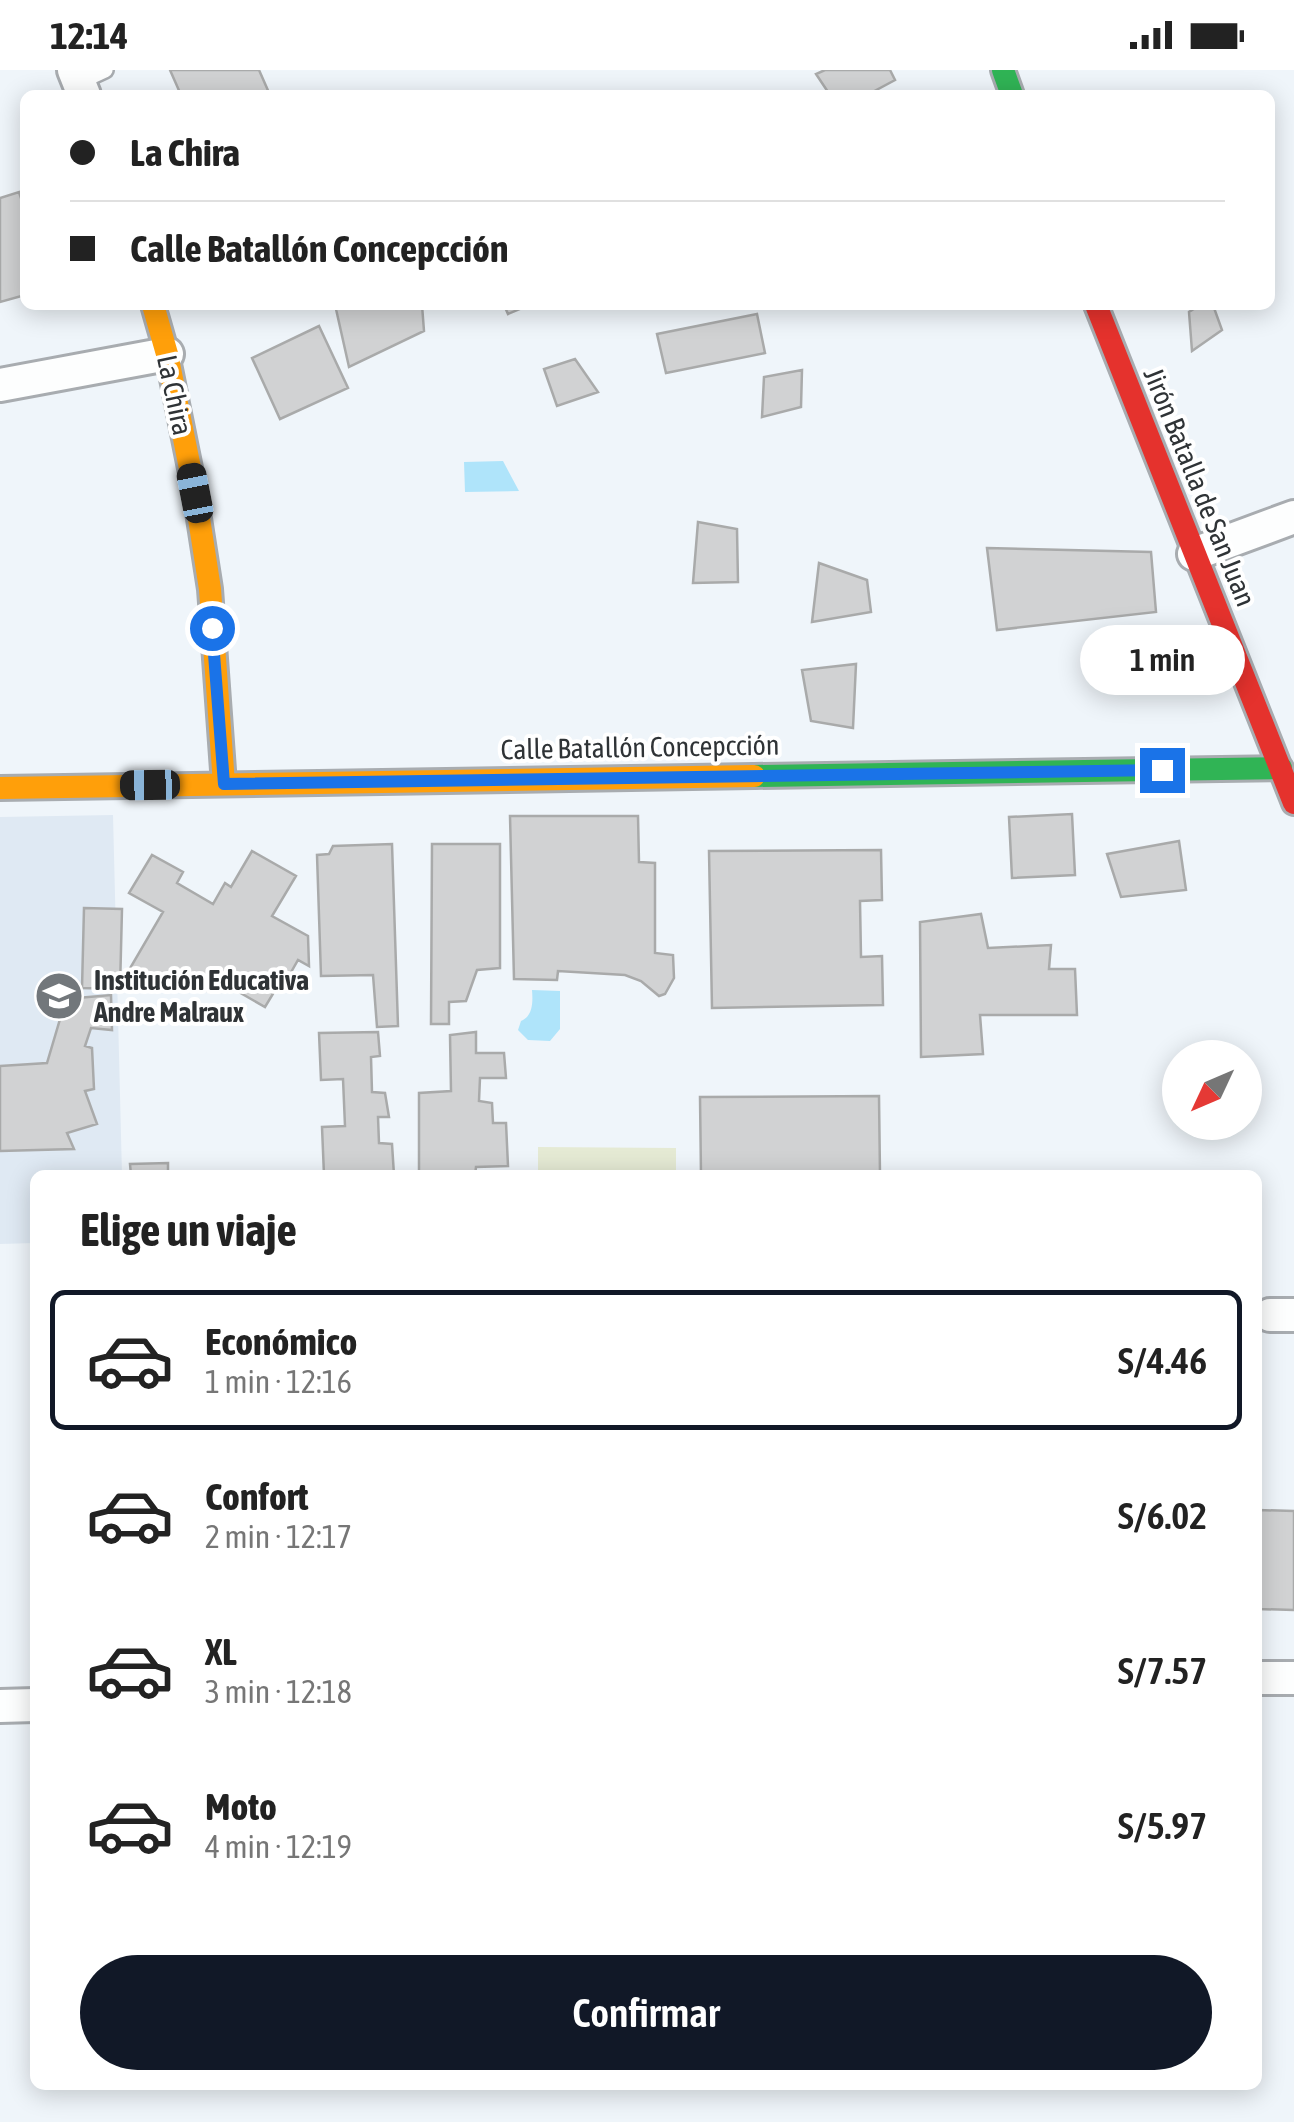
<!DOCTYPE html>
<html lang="es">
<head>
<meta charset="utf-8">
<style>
  body { margin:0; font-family:"Asap Condensed",sans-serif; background:#f2f2f2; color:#222; height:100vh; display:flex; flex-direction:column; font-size:38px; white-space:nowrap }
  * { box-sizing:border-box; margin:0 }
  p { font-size:32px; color:#767676 }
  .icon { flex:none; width:55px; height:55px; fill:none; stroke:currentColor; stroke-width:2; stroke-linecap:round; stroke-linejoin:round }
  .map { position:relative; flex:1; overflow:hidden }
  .side { position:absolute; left:30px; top:1100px; width:1232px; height:920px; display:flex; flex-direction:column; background:#fff; border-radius:15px; box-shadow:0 5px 25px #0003 }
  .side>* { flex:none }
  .guide { position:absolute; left:20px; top:20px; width:1255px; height:220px; border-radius:15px; box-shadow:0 5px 25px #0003; display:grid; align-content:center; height:220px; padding:0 50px; background:#fff }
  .needle { width:65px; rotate:226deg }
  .fabs { position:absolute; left:1162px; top:970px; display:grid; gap:20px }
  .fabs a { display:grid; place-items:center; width:100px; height:100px; border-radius:50%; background:#fff; box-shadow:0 5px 25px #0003; font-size:50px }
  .end { position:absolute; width:45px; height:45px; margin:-22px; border:12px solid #1a73e8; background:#fff; box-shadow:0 0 0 5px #fff }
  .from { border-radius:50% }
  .bubble { position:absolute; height:70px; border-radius:35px; background:#fff; box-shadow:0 5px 25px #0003; font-size:32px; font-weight:600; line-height:70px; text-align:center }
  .car { position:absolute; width:30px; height:60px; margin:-30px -15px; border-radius:12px; box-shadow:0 0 8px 2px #0007; background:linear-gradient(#222 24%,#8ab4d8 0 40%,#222 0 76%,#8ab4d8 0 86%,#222 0) }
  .guide b { display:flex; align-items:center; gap:35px; height:95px; font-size:38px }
  .guide b+b { border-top:2px solid #e0e0e0 }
  .guide i { width:25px; height:25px; background:#222 }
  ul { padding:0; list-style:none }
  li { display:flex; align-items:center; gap:30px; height:140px; margin:0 20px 15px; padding:0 30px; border:5px solid transparent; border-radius:15px }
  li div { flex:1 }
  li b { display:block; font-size:38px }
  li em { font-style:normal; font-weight:600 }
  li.on { border-color:#111827 }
  li>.icon { width:90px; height:90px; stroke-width:1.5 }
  h2 { padding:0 50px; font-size:45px; line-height:120px }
  .cta { display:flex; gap:20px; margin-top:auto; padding:20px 50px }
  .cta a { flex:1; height:115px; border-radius:60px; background:#111827; color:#fff; font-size:40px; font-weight:600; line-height:115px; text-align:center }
  .status { display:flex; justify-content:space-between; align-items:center; height:70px; padding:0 50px; background:#fff; direction:ltr }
  .status svg { height:28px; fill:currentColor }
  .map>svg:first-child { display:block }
</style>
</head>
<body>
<div class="status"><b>12:14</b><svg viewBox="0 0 49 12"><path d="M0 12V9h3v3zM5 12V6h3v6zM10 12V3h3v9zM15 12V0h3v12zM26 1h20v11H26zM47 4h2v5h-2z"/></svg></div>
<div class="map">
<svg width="1294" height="2052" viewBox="0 0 1294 2052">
  <rect width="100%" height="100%" fill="#eff5fa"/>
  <path fill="#dfe9f3" d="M113 745 122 1105H35V1173L0 1174V747Z"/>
  <path fill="#e5ead4" d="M538 1077 676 1078V1105H538Z"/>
  <path fill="#afe4fa" d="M503 391 519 421 465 422 464 392Z
    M532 920 560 921V959L550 971 528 970 518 960 521 951C533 946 533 932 532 920Z"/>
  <path fill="#d1d2d3" stroke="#a9aaaa" stroke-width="2.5" d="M170 0H259L270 25H181Z
    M825 0H890L895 10 867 25H830L816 4Z
    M19 122 25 140V225L0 232V128Z
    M358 235H422L424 261 349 297 336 239Z
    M504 235H529L508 244Z
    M1200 235H1213L1222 260 1192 281 1189 242Z
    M757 244 765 283 666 303 657 264Z
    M319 256 348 318 280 349 252 288Z
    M575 289 598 322 557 336 544 299Z
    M802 300 801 337 762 347 764 307Z
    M698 452 737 459 738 512 693 513Z
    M987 478 1151 482 1156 542 997 560Z
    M819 493 867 510 871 542 812 552Z
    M856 594 853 658 811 651 802 600Z
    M1072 744 1075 805 1012 808 1009 747Z
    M510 746H638L639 792 655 793V883L673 885 674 908 665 924 659 926 641 911 625 905 558 901 557 910 514 909Z
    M1179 771 1186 820 1121 827 1107 784Z
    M392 774 398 956 377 957 373 905 321 906 317 785 329 784 333 776Z
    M432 774H500V898L477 900 466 931 449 932V954H431Z
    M881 780 882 830 860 831 861 887 882 886 883 935 712 938 709 781Z
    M252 781 296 806 272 846 308 866 309 896 298 890 281 920 277 917 265 937 216 909 209 922 171 901 161 918 129 900 163 842 129 823 152 785 183 802 177 813 213 834 225 813 231 817Z
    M84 838 122 839 120 919 82 918Z
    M981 844 988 878 1051 875 1049 899H1075L1077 945H980L983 984 921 987 920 852Z
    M111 925 112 960 91 958 85 976 92 978 94 1019 85 1021 97 1054 67 1063 74 1079 0 1081V996L47 993 66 929Z
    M378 962 380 986 371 987 372 1022 385 1023 389 1047H378L379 1073 392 1074 394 1105H324L322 1057 345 1056 343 1009 321 1010 319 963Z
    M476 962V983H504L506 1008H480L479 1031 492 1033 493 1053H506L508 1096 476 1097 475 1105H419V1023L451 1021 450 965Z
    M879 1026 880 1105H701L700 1027Z
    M168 1093V1105H131L130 1094Z
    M1258 1440 1294 1441V1540L1258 1539Z"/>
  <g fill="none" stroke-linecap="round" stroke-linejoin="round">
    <g stroke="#a8acb0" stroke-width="20">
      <path id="lane" d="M79 12 105 0"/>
    </g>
    <g stroke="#a8acb0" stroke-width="38">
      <path id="street" d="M74 0 84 25
        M0 315 167 284
        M1194 484 1294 447
        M1270 1245H1294
        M1258 1608H1294
        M0 1636 35 1635"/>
    </g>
    <g stroke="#a8acb0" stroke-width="28">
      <path id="fast" d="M1003 0 1012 25
        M754 706 1281 698"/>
    </g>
    <g stroke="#a8acb0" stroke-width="28">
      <path id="slow" d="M153 235 167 284 195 423 210 519 224 714
        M0 718 754 706"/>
    </g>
    <g stroke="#a8acb0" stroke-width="28">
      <path id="jam" d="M1096 235 1294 733"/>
    </g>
    <use href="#lane" stroke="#fdfefe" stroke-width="15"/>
    <use href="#street" stroke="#fdfefe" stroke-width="32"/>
    <use href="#fast" stroke="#30b455" stroke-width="22"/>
    <use href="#slow" stroke="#ff9f0a" stroke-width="22"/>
    <use href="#jam" stroke="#e5322d" stroke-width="22"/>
  </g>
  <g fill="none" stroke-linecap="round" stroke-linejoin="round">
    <path stroke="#1a73e8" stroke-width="12" d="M212 558 224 714 1162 700"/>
  </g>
  <defs>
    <g id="school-disc" transform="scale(2.5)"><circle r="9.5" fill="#72777b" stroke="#fff"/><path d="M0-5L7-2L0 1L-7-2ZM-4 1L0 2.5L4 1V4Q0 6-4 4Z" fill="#fff"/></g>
  </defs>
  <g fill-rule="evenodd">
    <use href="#school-disc" x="59" y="926"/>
  </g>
  <g text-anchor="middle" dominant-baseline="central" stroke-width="8" stroke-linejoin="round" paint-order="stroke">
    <g font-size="28" fill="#2f3336" stroke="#fff">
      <text transform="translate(175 325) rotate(78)">La Chira</text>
      <text transform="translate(1200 417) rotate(68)">Jirón Batalla de San Juan</text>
      <text transform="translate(640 677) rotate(-1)">Calle Batallón Concepcción</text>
    </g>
    <g font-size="28" font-weight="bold" fill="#2f3336" stroke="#fff" text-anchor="start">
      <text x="94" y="910">Institución Educativa<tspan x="94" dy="32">Andre Malraux</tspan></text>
    </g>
  </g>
</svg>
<div class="fabs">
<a><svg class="needle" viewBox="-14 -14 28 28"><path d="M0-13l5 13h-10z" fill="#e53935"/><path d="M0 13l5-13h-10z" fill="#767676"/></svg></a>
</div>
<i class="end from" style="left:212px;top:558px"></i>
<i class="end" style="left:1162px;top:700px"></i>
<div class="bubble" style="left:1080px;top:555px;width:165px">1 min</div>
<i class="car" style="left:195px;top:423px;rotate:349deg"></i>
<i class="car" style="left:150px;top:715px;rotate:269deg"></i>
<div class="guide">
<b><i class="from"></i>La Chira</b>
<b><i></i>Calle Batallón Concepcción</b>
</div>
<section class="side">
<h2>Elige un viaje</h2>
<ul>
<li class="on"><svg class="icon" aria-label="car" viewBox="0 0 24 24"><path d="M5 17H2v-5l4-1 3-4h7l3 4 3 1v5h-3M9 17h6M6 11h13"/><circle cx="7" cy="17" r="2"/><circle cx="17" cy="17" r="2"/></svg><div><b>Económico</b><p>1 min · 12:16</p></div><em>S/4.46</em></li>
<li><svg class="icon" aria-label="car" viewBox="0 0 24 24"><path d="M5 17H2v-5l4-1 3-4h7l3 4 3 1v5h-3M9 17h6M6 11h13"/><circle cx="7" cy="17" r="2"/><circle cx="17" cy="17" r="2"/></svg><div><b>Confort</b><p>2 min · 12:17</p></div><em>S/6.02</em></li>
<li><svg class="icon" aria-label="car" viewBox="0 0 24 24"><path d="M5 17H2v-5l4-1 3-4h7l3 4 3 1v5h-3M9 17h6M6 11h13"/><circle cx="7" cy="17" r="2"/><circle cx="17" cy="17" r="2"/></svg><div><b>XL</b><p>3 min · 12:18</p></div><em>S/7.57</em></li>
<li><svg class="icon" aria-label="car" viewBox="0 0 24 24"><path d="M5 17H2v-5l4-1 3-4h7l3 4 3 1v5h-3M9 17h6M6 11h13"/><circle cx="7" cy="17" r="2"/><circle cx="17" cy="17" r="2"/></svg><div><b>Moto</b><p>4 min · 12:19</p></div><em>S/5.97</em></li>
</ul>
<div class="cta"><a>Confirmar</a></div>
</section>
</div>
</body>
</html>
